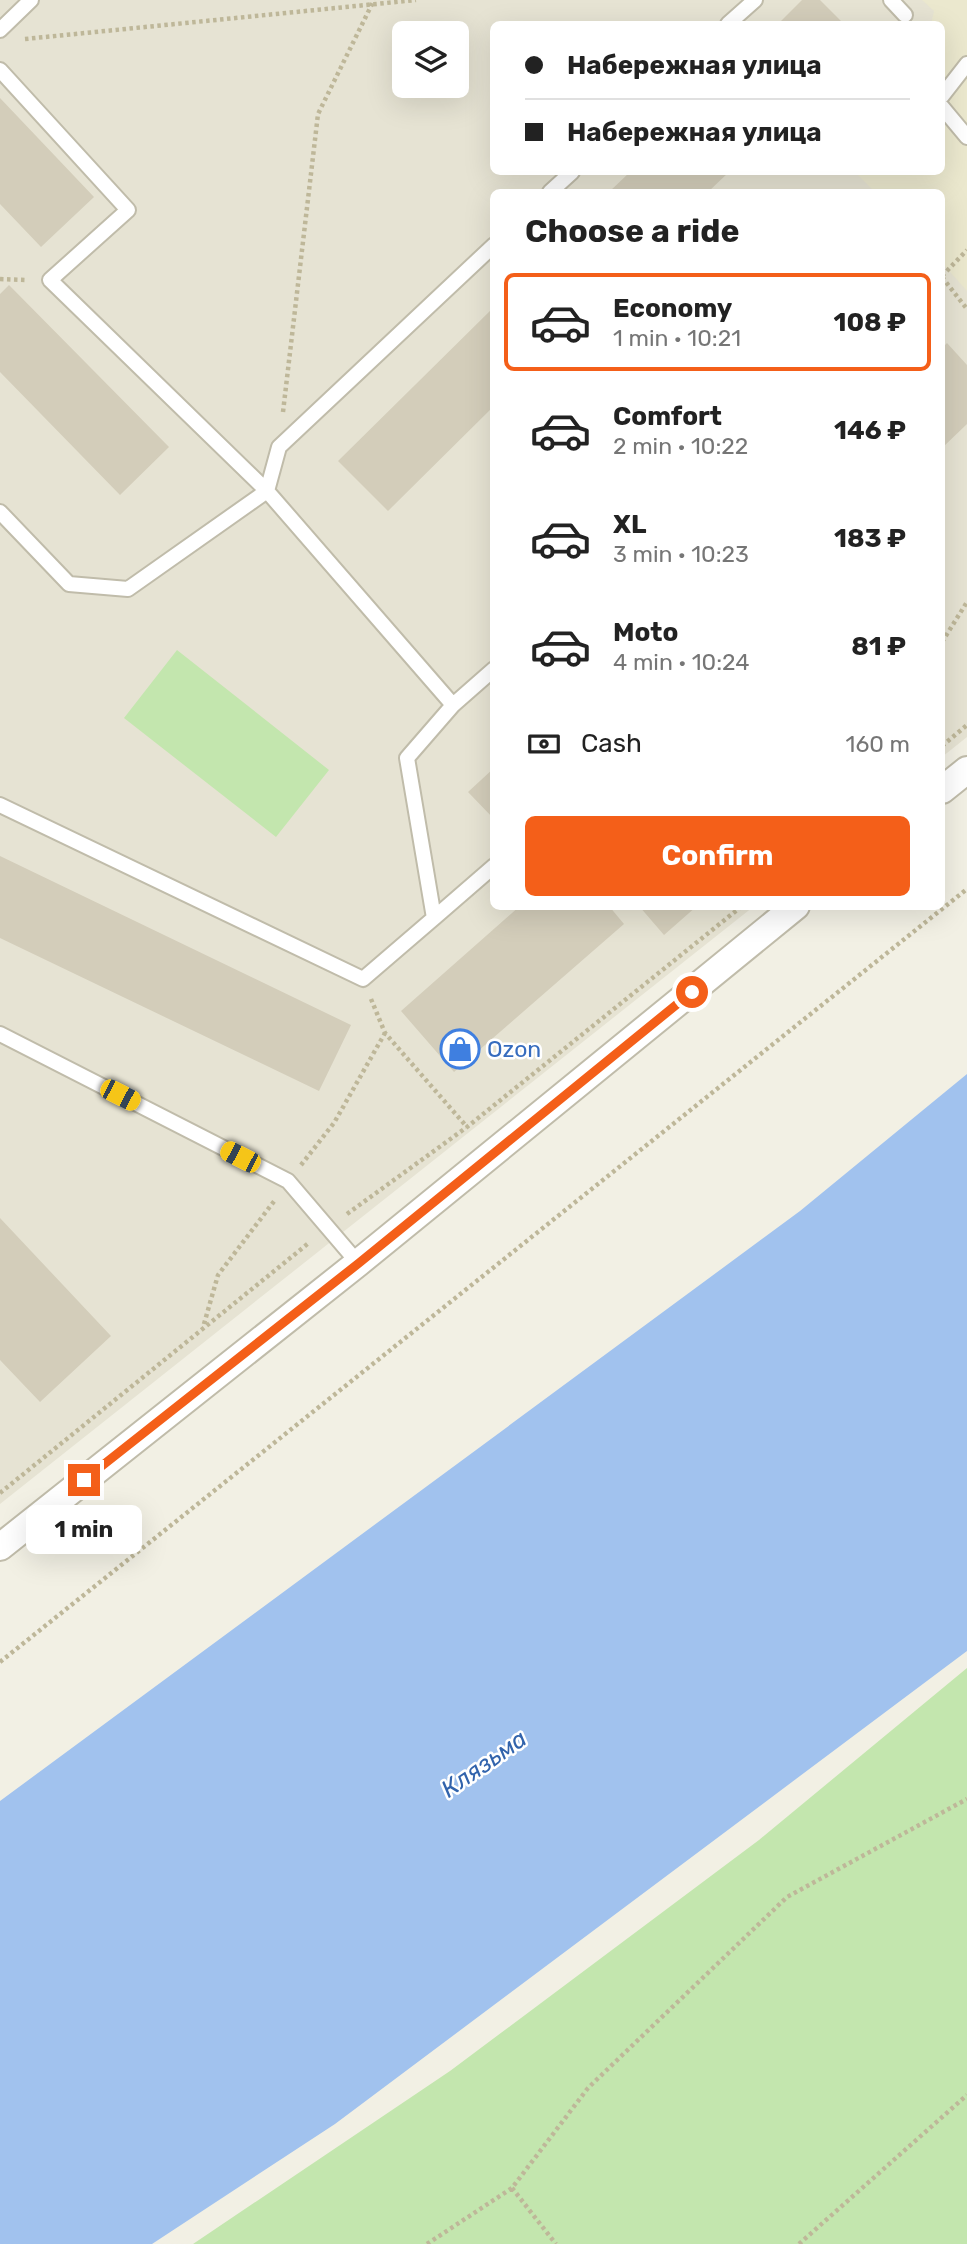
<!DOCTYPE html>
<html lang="en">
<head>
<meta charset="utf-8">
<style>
  body { margin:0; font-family:Rubik,sans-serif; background:#f2f2f2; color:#222; height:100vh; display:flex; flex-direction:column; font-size:26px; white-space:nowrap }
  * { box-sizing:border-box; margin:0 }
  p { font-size:23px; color:#767676 }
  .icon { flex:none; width:38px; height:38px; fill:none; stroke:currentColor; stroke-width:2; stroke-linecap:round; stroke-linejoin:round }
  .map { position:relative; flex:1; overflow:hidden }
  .panel { position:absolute; left:490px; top:189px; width:455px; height:721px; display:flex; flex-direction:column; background:#fff; border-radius:10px; box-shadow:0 7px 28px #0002 }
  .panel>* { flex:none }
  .hud { position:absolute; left:490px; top:21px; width:455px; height:154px; border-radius:10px; box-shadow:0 7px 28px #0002; display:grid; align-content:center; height:154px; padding:0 35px; background:#fff }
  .controls { position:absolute; left:392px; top:21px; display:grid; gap:14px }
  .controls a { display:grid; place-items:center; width:77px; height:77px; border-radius:10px; background:#fff; box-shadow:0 7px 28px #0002; font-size:35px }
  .end { position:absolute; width:32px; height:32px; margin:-16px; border:9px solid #f45f19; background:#fff; box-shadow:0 0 0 4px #fff }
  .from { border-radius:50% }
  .bubble { position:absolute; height:49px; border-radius:10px; background:#fff; box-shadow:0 7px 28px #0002; font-size:23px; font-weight:700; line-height:49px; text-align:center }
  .car { position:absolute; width:21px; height:42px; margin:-21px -10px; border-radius:9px; box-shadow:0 0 5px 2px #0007; background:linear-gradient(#f5c518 24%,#345 0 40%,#f5c518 0 76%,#345 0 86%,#f5c518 0) }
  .hud b { display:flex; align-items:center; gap:24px; height:66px; font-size:26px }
  .hud b+b { border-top:2px solid #e0e0e0 }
  .hud i { width:18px; height:18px; background:#222 }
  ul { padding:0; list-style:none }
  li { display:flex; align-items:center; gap:21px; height:98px; margin:0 14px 10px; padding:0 21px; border:4px solid transparent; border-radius:10px }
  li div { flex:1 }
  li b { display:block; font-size:26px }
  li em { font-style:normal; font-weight:700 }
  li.on { border-color:#f45f19 }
  li>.icon { width:63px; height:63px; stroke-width:1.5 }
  h2 { padding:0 35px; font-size:32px; line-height:84px }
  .pay { display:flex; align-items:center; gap:18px; height:77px; padding:0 35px; font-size:26px }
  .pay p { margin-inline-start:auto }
  .primary-button { display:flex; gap:14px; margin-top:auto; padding:14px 35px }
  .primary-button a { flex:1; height:80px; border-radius:10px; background:#f45f19; color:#fff; font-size:28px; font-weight:700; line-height:80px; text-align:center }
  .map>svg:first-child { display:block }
</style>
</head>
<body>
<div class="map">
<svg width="967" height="2244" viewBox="0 0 967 2244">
  <rect width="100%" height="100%" fill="#f2f0e4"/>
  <path fill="#e6e3d3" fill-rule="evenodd" d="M0 0H967V737L942 757V192H494V906L753 907 0 1504ZM494 24H942V172H494ZM404 33H457V86H404Z"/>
  <path fill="#ebe8ce" d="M922 0H967V291L942 263V192H875L855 172H942V24H931L934 11Z"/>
  <path fill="#c3e6ae" d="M177 650 329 770 276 837 124 718Z
    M967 1668V2244H193L450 2071 759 1840Z"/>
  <path fill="#a1c2ee" d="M967 1074V1651L335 2124 152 2244H0V1801L800 1211Z"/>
  <path fill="#d3cdba" d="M802 0H820L844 24H778Z
    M0 98 94 197 41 247 0 204Z
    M630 172H729L708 192H609Z
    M9 285 169 447 120 495 0 372V294Z
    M494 307V406L388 511 338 461Z
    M947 343 967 365V424L942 448V348Z
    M494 768V819L468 792Z
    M0 856 351 1025 319 1091 0 938Z
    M520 906H609L624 924 454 1072 401 1011Z
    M639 906H697L664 935Z
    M0 1218 111 1336 40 1402 0 1360Z"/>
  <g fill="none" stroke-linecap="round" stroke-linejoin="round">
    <g stroke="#c0bcaa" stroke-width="18">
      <path id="lane" d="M891 0 905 15
        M728 24 755 0
        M0 30 31 0
        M0 70 128 210 50 280 267 491 279 447 494 245
        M942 96 967 64
        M942 107 967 137
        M550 192 572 172
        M0 512 69 584 128 589 267 491 453 705
        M0 805 363 979 434 918 407 758 453 705 494 669
        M434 918 494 866
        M0 1034 288 1181 358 1263"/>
    </g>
    <g stroke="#c0bcaa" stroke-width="30">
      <path id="street" d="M942 790 967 770
        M0 1547 358 1263 796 906"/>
    </g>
    <path stroke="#beb799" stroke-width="4.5" stroke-dasharray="3.5 3.5" stroke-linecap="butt" d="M25 39 416 0
      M942 276 967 250
      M942 277 967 309
      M0 279 27 280
      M283 412 318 114 374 0
      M942 642 967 602
      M942 746 967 725
      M371 999 385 1033 467 1127
      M301 1165 334 1123 385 1033
      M347 1214 467 1127 742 906
      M204 1324 218 1275 275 1200
      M0 1493 310 1242
      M0 1662 967 889
      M512 2188 556 2244
      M427 2244 512 2188 588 2088 787 1897 967 1799
      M799 2244 967 2095"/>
    <use href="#lane" stroke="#fff" stroke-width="14"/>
    <use href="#street" stroke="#fff" stroke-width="26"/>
  </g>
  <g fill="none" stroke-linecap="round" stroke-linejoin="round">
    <path stroke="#f45f19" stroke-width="9" d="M84 1480 359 1263 692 992"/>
  </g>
  <defs>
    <g id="shop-ring" transform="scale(2.0125)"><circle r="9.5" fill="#fff" stroke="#3f7fe0" stroke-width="1.5"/><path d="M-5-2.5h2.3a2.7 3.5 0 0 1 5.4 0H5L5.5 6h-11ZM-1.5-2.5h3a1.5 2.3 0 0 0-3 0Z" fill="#3f7fe0"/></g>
  </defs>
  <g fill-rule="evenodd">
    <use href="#shop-ring" x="460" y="1049"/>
  </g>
  <g text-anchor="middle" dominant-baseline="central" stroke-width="5" stroke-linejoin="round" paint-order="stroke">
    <g font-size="23" fill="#366cbe" stroke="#fff" text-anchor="start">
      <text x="487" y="1049">Ozon</text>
    </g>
    <g font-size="24" font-style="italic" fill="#3163ac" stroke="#fff">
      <text transform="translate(484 1764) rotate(-35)">Клязьма</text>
    </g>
  </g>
</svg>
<div class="controls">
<a><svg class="icon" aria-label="layers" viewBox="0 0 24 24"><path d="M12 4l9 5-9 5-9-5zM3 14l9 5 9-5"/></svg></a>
</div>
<i class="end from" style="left:692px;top:992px"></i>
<i class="end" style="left:84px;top:1480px"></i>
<div class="bubble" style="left:26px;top:1505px;width:116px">1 min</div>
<i class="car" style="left:120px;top:1095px;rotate:117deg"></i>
<i class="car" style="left:240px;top:1157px;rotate:297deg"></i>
<div class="hud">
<b><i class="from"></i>Набережная улица</b>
<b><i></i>Набережная улица</b>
</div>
<section class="panel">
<h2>Choose a ride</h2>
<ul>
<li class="on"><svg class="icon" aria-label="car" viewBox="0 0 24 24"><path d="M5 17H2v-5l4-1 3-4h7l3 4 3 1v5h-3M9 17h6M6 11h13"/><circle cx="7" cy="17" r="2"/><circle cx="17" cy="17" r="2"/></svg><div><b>Economy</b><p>1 min · 10:21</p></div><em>108 ₽</em></li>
<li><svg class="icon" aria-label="car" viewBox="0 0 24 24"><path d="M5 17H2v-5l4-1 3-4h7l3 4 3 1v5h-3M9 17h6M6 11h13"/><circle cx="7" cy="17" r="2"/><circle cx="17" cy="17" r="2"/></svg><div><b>Comfort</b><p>2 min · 10:22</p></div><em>146 ₽</em></li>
<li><svg class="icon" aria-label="car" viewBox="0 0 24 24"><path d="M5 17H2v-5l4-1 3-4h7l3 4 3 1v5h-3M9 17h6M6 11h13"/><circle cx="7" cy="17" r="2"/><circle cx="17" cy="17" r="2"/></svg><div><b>XL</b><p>3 min · 10:23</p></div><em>183 ₽</em></li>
<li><svg class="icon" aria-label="car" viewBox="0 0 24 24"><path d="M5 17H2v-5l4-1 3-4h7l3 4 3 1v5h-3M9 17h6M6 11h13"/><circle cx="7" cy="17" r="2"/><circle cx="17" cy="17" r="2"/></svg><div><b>Moto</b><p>4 min · 10:24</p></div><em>81 ₽</em></li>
</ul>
<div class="pay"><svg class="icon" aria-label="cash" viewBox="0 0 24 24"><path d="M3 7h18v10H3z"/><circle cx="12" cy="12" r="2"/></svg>Cash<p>160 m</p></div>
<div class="primary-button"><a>Confirm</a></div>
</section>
</div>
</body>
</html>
